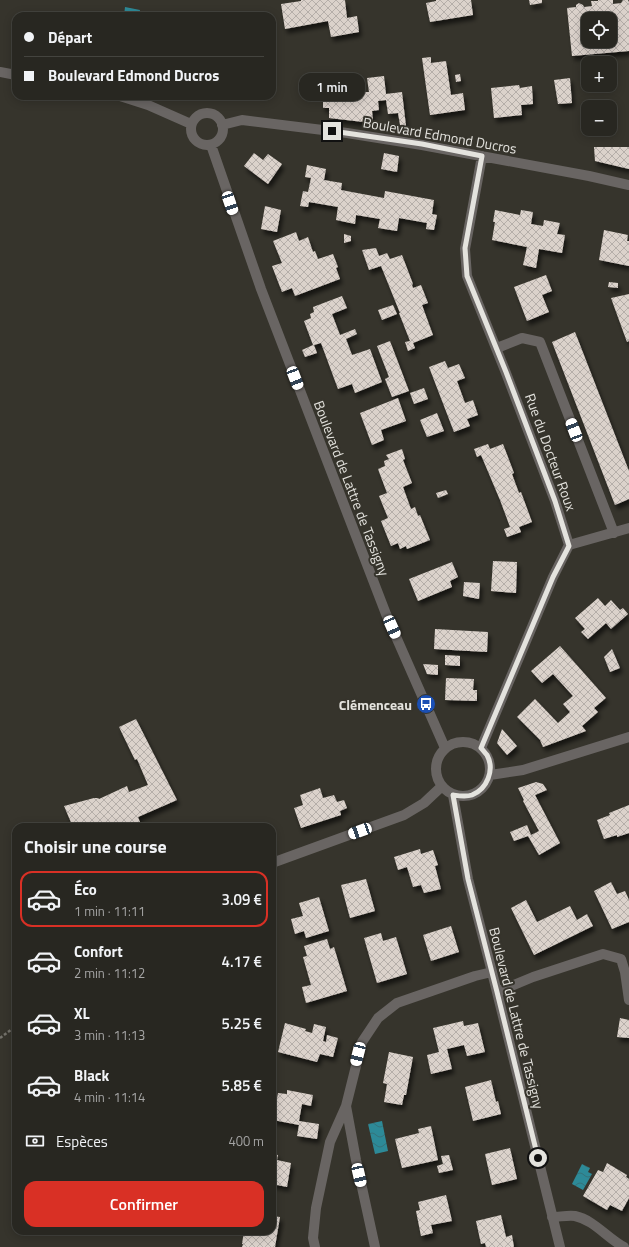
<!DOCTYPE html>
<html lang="fr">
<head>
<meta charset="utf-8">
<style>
  body { margin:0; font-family:"Titillium Web",sans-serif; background:#302f2a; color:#f1f3f6; height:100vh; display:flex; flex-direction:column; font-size:15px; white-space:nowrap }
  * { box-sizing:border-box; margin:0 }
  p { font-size:13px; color:#a5a5a5 }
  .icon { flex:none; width:22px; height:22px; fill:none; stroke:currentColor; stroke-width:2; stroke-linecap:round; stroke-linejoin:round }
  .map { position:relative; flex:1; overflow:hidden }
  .side { position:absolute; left:12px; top:823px; width:264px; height:412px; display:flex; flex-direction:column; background:#282721; border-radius:12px; box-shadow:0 2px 10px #0003,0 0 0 1px #44443f }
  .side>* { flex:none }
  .top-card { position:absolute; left:12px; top:12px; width:264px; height:88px; border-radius:12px; box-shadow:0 2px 10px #0003,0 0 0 1px #44443f; display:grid; align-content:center; height:88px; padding:0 12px; background:#282721 }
  .tools { position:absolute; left:581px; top:12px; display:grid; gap:8px }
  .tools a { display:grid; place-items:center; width:36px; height:36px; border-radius:8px; background:#282721; box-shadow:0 2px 10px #0003,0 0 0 1px #44443f; font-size:20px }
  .end { position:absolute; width:18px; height:18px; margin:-9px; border:5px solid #e4e3de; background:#111; box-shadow:0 0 0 2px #111 }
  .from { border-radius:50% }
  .bubble { position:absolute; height:28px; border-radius:12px; background:#282721; box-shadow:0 2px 10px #0003,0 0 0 1px #44443f; font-size:13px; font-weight:600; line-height:28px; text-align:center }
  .car { position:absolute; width:12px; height:24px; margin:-12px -6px; border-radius:5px; box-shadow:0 0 3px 1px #0007; background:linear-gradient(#fff 24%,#345 0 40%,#fff 0 76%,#345 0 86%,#fff 0) }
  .top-card b { display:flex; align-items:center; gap:14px; height:38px; font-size:15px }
  .top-card b+b { border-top:1px solid #44443f }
  .top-card i { width:10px; height:10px; background:#f1f3f6 }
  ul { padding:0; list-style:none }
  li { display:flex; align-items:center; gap:12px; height:56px; margin:0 8px 6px; padding:0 4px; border:2px solid transparent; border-radius:12px }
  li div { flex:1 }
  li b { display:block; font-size:15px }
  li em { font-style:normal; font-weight:600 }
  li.on { border-color:#d93025 }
  li>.icon { width:36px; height:36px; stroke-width:1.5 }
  h2 { padding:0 12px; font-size:18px; line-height:48px }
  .pay { display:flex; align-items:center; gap:10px; height:44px; padding:0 12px; font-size:15px }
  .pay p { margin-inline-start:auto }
  .cta { display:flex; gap:8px; margin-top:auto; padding:8px 12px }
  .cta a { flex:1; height:46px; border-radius:12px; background:#d93025; color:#fff; font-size:16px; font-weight:600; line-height:46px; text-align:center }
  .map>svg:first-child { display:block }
</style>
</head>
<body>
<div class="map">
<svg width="629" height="1247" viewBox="0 0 629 1247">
  <defs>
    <pattern id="water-waves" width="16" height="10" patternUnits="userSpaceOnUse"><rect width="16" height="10" fill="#2d8a98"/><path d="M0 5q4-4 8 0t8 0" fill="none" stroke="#35727a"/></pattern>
    <pattern id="building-cross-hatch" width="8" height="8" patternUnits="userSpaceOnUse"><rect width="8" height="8" fill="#dbd2cb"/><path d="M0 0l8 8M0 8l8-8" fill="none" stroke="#b5aea9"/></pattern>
    <filter id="shadow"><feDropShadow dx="2.5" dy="4.5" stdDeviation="2" flood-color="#0009"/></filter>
  </defs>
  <rect width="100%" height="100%" fill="#36342c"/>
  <path fill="url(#water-waves)" d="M125 7 140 10 139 16H124Z
    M382 1121 388 1151 375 1154 368 1124Z
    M582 1164 590 1168 588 1172 592 1174 583 1190 572 1184Z"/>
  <path fill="url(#building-cross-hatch)" fill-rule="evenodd" filter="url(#shadow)" d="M301 0H345L347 18 357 16 359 32 331 37 328 21 285 29 281 4 301 1Z
    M436 0H471L473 15 430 22 426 3 436 1Z
    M529 0H542V3L530 5Z
    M598 0H613V4L621 3 623 0H628L629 2V51L572 56 567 8 576 7V5L579 3 583 5 584 7 592 6 591 1H598ZM588 19H610V41H588Z
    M431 57V63L446 61 451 95 463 93 465 110 430 115 422 58Z
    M460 74 461 81 456 82 455 75Z
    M384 76 386 94 402 92 406 126 400 125 398 113 388 114 386 100 378 101 379 110 372 111 373 120 372 123 329 118V108H323V97H326V79H349L350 87H359V92H369L367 78Z
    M570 78 572 103 558 104 554 80Z
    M519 85 520 88 532 86 533 104 521 105 522 115 494 118 491 88Z
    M594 147H629V169L595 161Z
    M254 153 263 160 268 154 282 164 268 184 244 166Z
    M384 153 399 156 397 172 381 169Z
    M307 165 326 169 324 180 342 183 341 190 384 198 385 191 434 200 432 214 437 215 434 230 426 229 427 223 399 218 397 231 378 228 380 219 356 215 355 224 336 220 338 207 309 202 308 207 300 206 303 191 308 192 311 178 305 177Z
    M265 206 281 210 277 232 261 229Z
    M495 210 520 215 521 210 533 212 531 224 543 226 544 220 560 223 557 234 565 235 562 253 539 249 536 268 523 265 527 247 492 240 495 222H493Z
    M604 230 628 235 627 241H629V266L599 260Z
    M296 232 299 241 308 237 313 252 315 251 318 259 333 254 338 267 336 268 340 279 295 296 292 288 282 292 272 266 282 263 273 241Z
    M344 234 351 236V241L344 243Z
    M376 248 379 256 387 253 390 259 402 255 413 284 412 285 413 288 421 285 428 303 422 305 433 335 413 343 415 348 408 351 405 342 410 341 399 313H400L381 266 369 270 362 250Z
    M546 275 552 291 542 295 549 312 527 321 514 287Z
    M609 282 618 283V288L608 287Z
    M629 294V341L627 342 611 298Z
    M342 296 347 308 332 314 340 335 355 329 357 334 346 339 352 355 370 349 382 382 355 393 352 384 338 389 321 343 314 345 317 353 305 357 302 350 313 345 304 321 311 318 310 314 314 312 313 307Z
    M393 305 397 314 382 320 378 310Z
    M575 332 629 471V499L615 505 552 342Z
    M390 341 409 391 392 397 385 379 389 377 377 346Z
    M445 361 448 368 459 364 465 378 457 381 465 403 473 400 478 415 467 419 470 426 454 432 429 367Z
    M424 388 428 399 414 404 410 393Z
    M398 398 406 421 381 430 384 440 372 445 360 413Z
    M437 413 444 431 427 437 420 420Z
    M488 444 490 449 503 444 514 473 512 474 519 493 521 492 532 522 519 527 521 532 507 537 504 529 510 527 500 500 481 455 477 457 474 449Z
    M402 449 405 459 403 460 412 483 403 487 411 509 415 507 418 516 420 515 430 540 407 549 406 546 400 549 398 543 391 546 381 521 388 518 379 496 387 493 378 469 385 466 384 461 389 459 386 455Z
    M446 490 448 494 438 498 436 493Z
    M493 561 517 562 516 593 491 591Z
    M452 562 458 577 450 581 452 587 418 601 409 579Z
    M464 582 480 583 479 599 463 596Z
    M598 598 605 606 611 600 620 610 623 608 628 614 611 629 606 623 588 639 581 632 585 629 575 618Z
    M435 629 488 632 487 652 434 649Z
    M560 646 606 698 594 708 598 712 582 726 586 731 543 747 540 740 517 717 535 699 558 723 570 712 563 704 573 696 553 674 542 683 531 671Z
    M612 649 620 668 610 672 604 657Z
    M445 655 460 656V666L445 665Z
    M423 664 438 665V675L427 674Z
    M446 678 474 679 473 690H477V701L445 700Z
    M136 719 177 800 138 817 142 827H73L64 806 94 798H98L99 799 127 786 129 792 148 785 137 759 135 760 119 727Z
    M502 729 517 746 507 755 497 743Z
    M536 782 543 784 547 790 535 795 560 843 539 855 528 836 514 841 510 832 527 825 531 835 539 831 523 801 524 800 518 788Z
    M320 788 323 798 334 795 337 802 344 800 347 808 340 811 341 815 301 828 294 808 303 805 300 795Z
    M629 805V833L617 837V835L604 839 597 820 610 815 609 813Z
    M420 849 421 854 433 850 438 865 435 866 441 889 424 893 421 885 413 887 407 867 398 870 394 857Z
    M366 879 375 911 350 918 341 885Z
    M611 882 617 894 625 891 629 900V922L612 929 594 891Z
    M319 897 329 931 306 938 304 931 295 934 291 919 303 916 299 903Z
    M526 900 537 922 570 906 577 920 587 914 593 926 534 955 511 908Z
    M451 926 459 952 431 961 423 935Z
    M381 933 383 941 396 937 407 974 377 983 364 938Z
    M327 939 330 949 334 947 347 991 306 1003 302 987 311 985 303 957 307 956 304 946Z
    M620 1018 629 1020V1038L617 1037Z
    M463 1021 464 1026 478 1023 485 1052 467 1056 464 1045 447 1049 452 1069 431 1074 427 1055 439 1052 433 1028Z
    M285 1023 306 1029 305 1031 312 1033 314 1024 326 1027 323 1041 326 1042 327 1035 338 1038 333 1057 320 1054 317 1062 278 1052Z
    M389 1052 413 1057 406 1095H404L402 1105 384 1102 387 1084 383 1083Z
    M491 1080 496 1102 498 1101 501 1114 473 1121 465 1087Z
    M287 1090 313 1095 311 1106 302 1104 299 1121 319 1124 317 1139 297 1136 299 1125 273 1120 278 1093 287 1094Z
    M431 1126 438 1160 402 1168 395 1139 419 1133 418 1129Z
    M510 1148 517 1179 492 1185 485 1154Z
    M272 1154 278 1155 277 1160 291 1163 287 1187 272 1184Z
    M449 1155 453 1170 439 1173 437 1166 443 1164 441 1156Z
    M607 1163 627 1175 626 1177 629 1179V1198L622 1211 610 1205 607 1210 583 1196 598 1170 603 1172Z
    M446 1195 452 1221 431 1225 433 1233 421 1236 416 1211 420 1210 418 1202Z
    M501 1215 506 1237 512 1235 514 1247H486L485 1243 481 1244 476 1221Z
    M272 1216 280 1217 275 1247H242L243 1244H242L244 1231H272Z"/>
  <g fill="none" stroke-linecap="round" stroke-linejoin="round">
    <path stroke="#73716a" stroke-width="2.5" stroke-dasharray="3 2" stroke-linecap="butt" d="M0 1038 16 1026"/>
    <path stroke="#696563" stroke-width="10" d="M0 72 16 75
      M120 96 148 105 191 124
      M191 129a16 16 0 1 1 32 0a16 16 0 1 1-32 0Z
      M222 125 242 120 347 133 422 145 589 176 629 185
      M211 145 261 289 386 614 445 748
      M497 348 522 338 540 342 614 533
      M569 545 629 528
      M436 769a27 27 0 1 1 54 0a27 27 0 1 1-54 0Z
      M481 748 553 577 569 545 555 501 506 373 467 276 465 249 482 156
      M490 775 523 770 629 737
      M453 795 468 879 492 972 560 1247
      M272 863 404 815 424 803 441 787
      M497 992 533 977 603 954 621 959 625 972 629 1000
      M552 1217C559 1217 568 1215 575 1216 594 1220 607 1238 624 1247
      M315 1247 313 1238 316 1208 330 1142 346 1106
      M375 1247 356 1160 346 1106 362 1042 378 1018 397 1003 475 976 492 972"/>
  </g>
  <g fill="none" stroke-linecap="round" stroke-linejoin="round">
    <path stroke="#e4e3de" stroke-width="5" d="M332 131 422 144 482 156 465 248 467 276 506 372 555 501 569 546 553 577 481 748C483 750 485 753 487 755 495 770 487 789 472 795 466 797 460 796 453 795L468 879 497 992 538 1158"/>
  </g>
  <defs>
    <g id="bus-disc" transform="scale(1)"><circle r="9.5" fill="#1a4fb4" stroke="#36342c"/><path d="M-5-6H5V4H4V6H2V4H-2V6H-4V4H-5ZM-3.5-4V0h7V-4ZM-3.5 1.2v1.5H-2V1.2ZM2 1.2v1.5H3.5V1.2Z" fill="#fff"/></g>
  </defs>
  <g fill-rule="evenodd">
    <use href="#bus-disc" x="426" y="704"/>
  </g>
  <g text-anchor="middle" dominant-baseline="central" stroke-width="4" stroke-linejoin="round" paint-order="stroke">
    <g font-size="14" fill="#e4e3de" stroke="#36342c">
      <text transform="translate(440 135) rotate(10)">Boulevard Edmond Ducros</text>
      <text transform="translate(551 452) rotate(70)">Rue du Docteur Roux</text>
      <text transform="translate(352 488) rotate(69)">Boulevard de Lattre de Tassigny</text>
      <text transform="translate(517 1018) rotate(76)">Boulevard de Lattre de Tassigny</text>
    </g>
    <g font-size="14" font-weight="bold" fill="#e4e3de" stroke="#36342c" text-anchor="end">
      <text x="412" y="704">Clémenceau</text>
    </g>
  </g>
</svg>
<div class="tools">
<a><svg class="icon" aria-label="locate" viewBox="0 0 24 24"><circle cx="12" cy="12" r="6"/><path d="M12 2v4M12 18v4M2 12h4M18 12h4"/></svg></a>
<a>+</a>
<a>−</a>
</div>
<i class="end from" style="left:538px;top:1158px"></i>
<i class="end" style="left:332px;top:131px"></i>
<div class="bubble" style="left:299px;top:73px;width:66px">1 min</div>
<i class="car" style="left:230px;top:203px;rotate:161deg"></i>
<i class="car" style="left:295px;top:378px;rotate:159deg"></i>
<i class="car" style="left:574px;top:430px;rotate:339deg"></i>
<i class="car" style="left:392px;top:627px;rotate:156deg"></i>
<i class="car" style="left:360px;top:831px;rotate:250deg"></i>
<i class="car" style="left:358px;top:1054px;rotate:194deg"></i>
<i class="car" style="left:359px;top:1175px;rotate:167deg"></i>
<div class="top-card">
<b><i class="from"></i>Départ</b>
<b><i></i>Boulevard Edmond Ducros</b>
</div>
<section class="side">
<h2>Choisir une course</h2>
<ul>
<li class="on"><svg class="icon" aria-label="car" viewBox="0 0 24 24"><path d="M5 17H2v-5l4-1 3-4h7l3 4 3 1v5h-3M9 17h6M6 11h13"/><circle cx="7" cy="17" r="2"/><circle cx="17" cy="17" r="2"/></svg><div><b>Éco</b><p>1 min · 11:11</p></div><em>3.09 €</em></li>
<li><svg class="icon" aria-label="car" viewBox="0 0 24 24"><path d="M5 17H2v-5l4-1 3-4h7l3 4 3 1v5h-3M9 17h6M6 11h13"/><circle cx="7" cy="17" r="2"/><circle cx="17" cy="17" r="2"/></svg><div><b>Confort</b><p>2 min · 11:12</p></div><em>4.17 €</em></li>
<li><svg class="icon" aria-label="car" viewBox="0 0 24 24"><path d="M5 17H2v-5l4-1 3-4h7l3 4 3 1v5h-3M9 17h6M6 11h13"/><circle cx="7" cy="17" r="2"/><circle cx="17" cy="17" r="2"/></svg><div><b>XL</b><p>3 min · 11:13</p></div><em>5.25 €</em></li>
<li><svg class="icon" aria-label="car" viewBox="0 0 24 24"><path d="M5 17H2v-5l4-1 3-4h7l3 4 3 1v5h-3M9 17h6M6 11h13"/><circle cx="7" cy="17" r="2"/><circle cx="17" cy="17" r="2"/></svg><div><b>Black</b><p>4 min · 11:14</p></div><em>5.85 €</em></li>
</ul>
<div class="pay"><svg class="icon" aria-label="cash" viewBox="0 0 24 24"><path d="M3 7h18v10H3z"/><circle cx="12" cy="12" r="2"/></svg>Espèces<p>400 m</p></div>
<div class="cta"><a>Confirmer</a></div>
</section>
</div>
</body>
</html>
